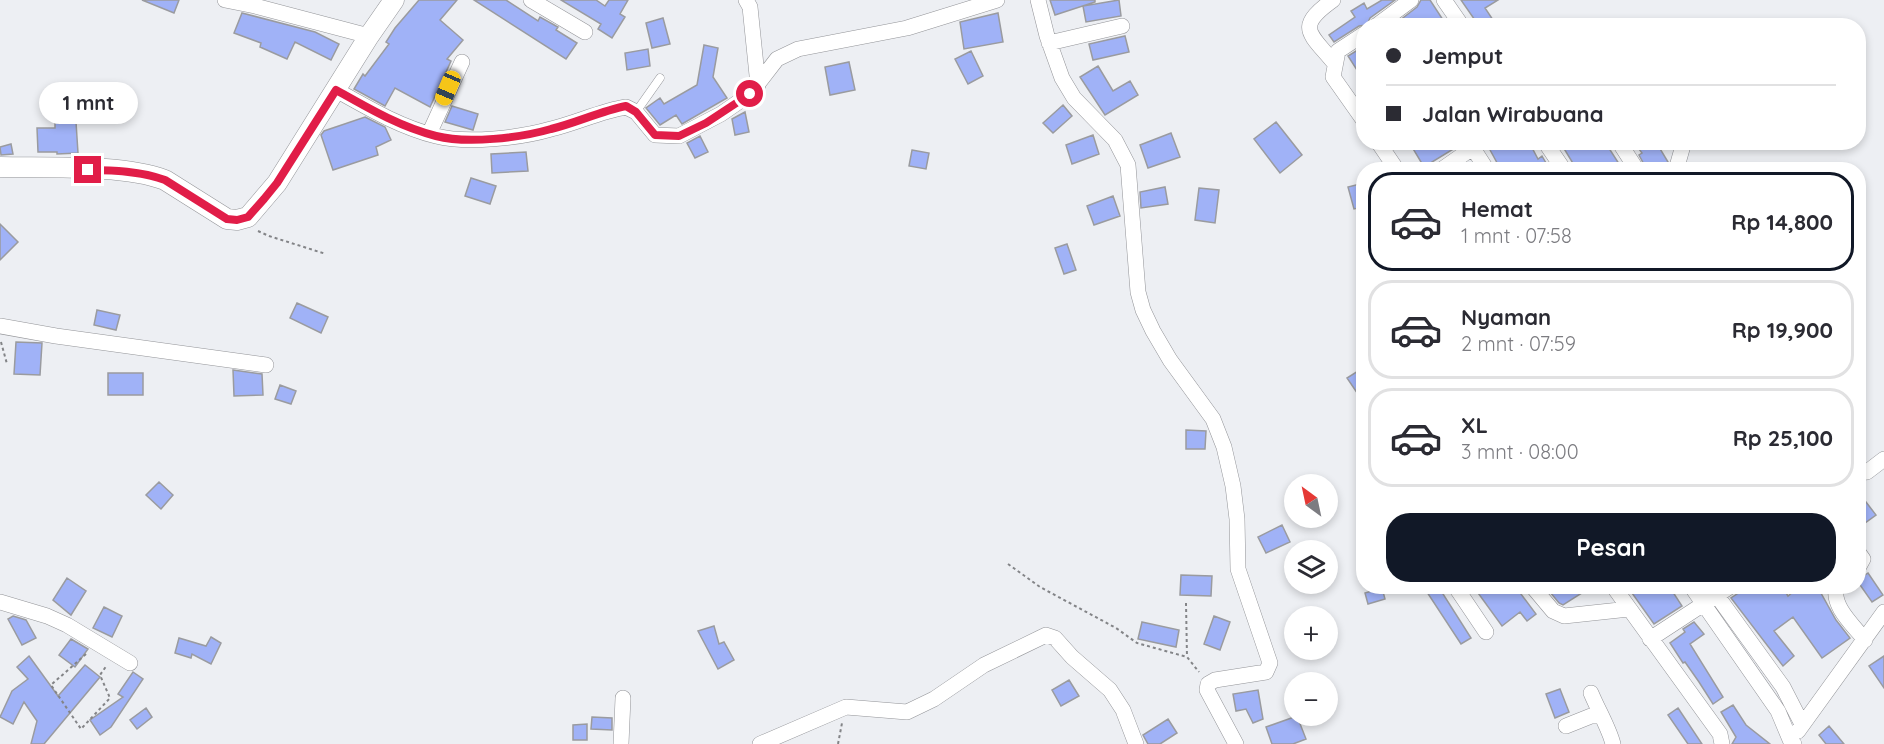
<!DOCTYPE html>
<html lang="id">
<head>
<meta charset="utf-8">
<style>
  body { margin:0; font-family:Quicksand,sans-serif; background:#f2f2f3; color:#2b2b33; height:100vh; display:flex; flex-direction:column; font-size:22px; white-space:nowrap }
  * { box-sizing:border-box; margin:0 }
  p { font-size:20px; color:#7c7c81 }
  .icon { flex:none; width:33px; height:33px; fill:none; stroke:currentColor; stroke-width:2; stroke-linecap:round; stroke-linejoin:round }
  .map { position:relative; flex:1; overflow:hidden }
  .drawer { position:absolute; left:1356px; top:162px; width:510px; height:432px; display:flex; flex-direction:column; background:#fff; border-radius:24px; box-shadow:0 3px 9px #0003 }
  .drawer>* { flex:none }
  .hud { position:absolute; left:1356px; top:18px; width:510px; height:132px; border-radius:24px; box-shadow:0 3px 9px #0003; display:grid; align-content:center; height:132px; padding:0 30px; background:#fff }
  .needle { width:39px; rotate:327deg }
  .buttons { position:absolute; left:1284px; top:474px; display:grid; gap:12px }
  .buttons a { display:grid; place-items:center; width:54px; height:54px; border-radius:50%; background:#fff; box-shadow:0 3px 9px #0003; font-size:30px }
  .end { position:absolute; width:27px; height:27px; margin:-14px; border:8px solid #e11d48; background:#fff; box-shadow:0 0 0 3px #fff }
  .from { border-radius:50% }
  .bubble { position:absolute; height:42px; border-radius:21px; background:#fff; box-shadow:0 3px 9px #0003; font-size:20px; font-weight:800; line-height:42px; text-align:center }
  .car { position:absolute; width:18px; height:36px; margin:-18px -9px; border-radius:8px; box-shadow:0 0 4px 2px #0007; background:linear-gradient(#f5c518 24%,#345 0 40%,#f5c518 0 76%,#345 0 86%,#f5c518 0) }
  .hud b { display:flex; align-items:center; gap:21px; height:57px; font-size:22px }
  .hud b+b { border-top:2px solid #e1e1e2 }
  .hud i { width:15px; height:15px; background:#2b2b33 }
  ul { padding:10px 0 0; list-style:none }
  li { display:flex; align-items:center; gap:18px; height:99px; margin:0 12px 9px; padding:0 18px; border:3px solid #e1e1e2; border-radius:24px }
  li div { flex:1 }
  li b { display:block; font-size:22px }
  li em { font-style:normal; font-weight:800 }
  li.on { border-color:#111827 }
  li>.icon { width:54px; height:54px; stroke-width:1.5 }
  .action { display:flex; gap:12px; margin-top:auto; padding:12px 30px }
  .action a { flex:1; height:69px; border-radius:24px; background:#111827; color:#fff; font-size:24px; font-weight:800; line-height:69px; text-align:center }
  .map>svg:first-child { display:block }
</style>
</head>
<body>
<div class="map">
<svg width="1884" height="744" viewBox="0 0 1884 744">
  <rect width="100%" height="100%" fill="#edeff3"/>
  <path fill="#a0b2f7" stroke="#9a9b9f" stroke-width="1.5" d="M142 0H179L174 13Z
    M419 0H457L440 20 463 40 447 59 451 61 430 107 395 88 385 106 354 89 363 74 365 76 389 44 386 42 395 28Z
    M474 0H506L538 21 540 17 556 26 558 27 556 30 577 43 566 59Z
    M561 0H596L605 6 609 0H628L620 14 625 17 612 38 598 29 601 24Z
    M1050 0H1095V2L1055 15Z
    M1119 0 1121 16 1086 22 1083 6Z
    M1382 0H1395L1370 18 1367 25 1359 26 1334 42 1329 35 1355 17 1351 11 1364 3 1367 9Z
    M1421 0H1430L1447 26H1402L1399 21 1417 7Z
    M1461 0H1498L1485 8 1497 26H1479Z
    M242 13 315 32 339 44 331 60 295 42 287 59 260 47 261 43 234 33Z
    M998 13 1003 42 964 49 960 22Z
    M663 18 670 44 652 48 646 23Z
    M1125 36 1129 52 1093 60 1089 44Z
    M704 45 718 48 713 77 727 98 682 124 676 115 660 125 646 108 660 98 664 104 697 85Z
    M1364 46V81L1348 56Z
    M648 49 650 66 627 70 625 53Z
    M971 51 983 76 968 84 955 59Z
    M849 62 855 90 830 95 825 67Z
    M1098 66 1113 91 1130 81 1138 95 1105 115 1080 77Z
    M82 93H104V118H82Z
    M1063 105 1072 116 1053 133 1043 123Z
    M452 106 478 114 473 130 445 122Z
    M745 112 749 132 735 135 732 119Z
    M365 117 385 127 391 140 376 147 378 155 333 170 321 135 324 131Z
    M76 122 78 153 57 154V152H38L37 128H55V123Z
    M1276 122 1302 155 1280 173 1254 139Z
    M1171 133 1180 157 1148 168 1140 145Z
    M1093 135 1099 154 1072 164 1066 145Z
    M700 136 708 152 695 158 687 143Z
    M1409 142H1451L1455 148 1424 167Z
    M1498 142H1529L1538 159 1542 156 1550 170H1501L1489 148Z
    M1560 142H1605L1621 167 1623 166 1625 170H1577Z
    M1634 142H1656L1668 162 1667 170H1647L1639 155 1642 153Z
    M11 144 13 154 1 155 0 147Z
    M912 150 929 153 926 169 909 166Z
    M526 152 528 171 492 173 491 154Z
    M471 178 496 186 490 204 465 196Z
    M1364 183V207L1354 209 1348 187Z
    M1165 187 1168 204 1141 208 1140 192Z
    M1199 188 1219 190 1215 223 1195 220Z
    M1113 196 1120 216 1094 225 1087 206Z
    M0 224 18 242 0 260Z
    M1067 244 1076 270 1064 274 1055 248Z
    M297 303 328 317 321 333 290 318Z
    M97 310 120 315 116 330 94 325Z
    M16 342 42 343 40 375 14 374Z
    M233 370 262 374 263 395 234 396Z
    M1358 371 1364 380V403L1347 378Z
    M108 373H143V395H108Z
    M280 385 296 391 291 404 275 399Z
    M1186 430 1206 431 1205 449H1186Z
    M159 482 173 495 161 509 146 495Z
    M1866 502 1876 515 1858 528V508Z
    M1282 525 1290 542 1266 553 1258 537Z
    M1868 573 1883 595 1872 602 1858 582V580Z
    M1181 575 1212 576 1211 596 1180 595Z
    M67 578 86 591 71 615 53 600Z
    M1423 586H1438L1471 638 1461 644Z
    M1473 586H1515L1536 614 1527 621 1520 612 1502 626Z
    M1545 586H1593L1563 605 1559 603Z
    M1627 586H1669L1682 606 1654 624Z
    M1759 586H1782L1788 596 1800 586H1817L1836 620 1850 638 1822 658 1793 617 1774 631 1794 656 1783 666 1731 598 1746 588 1749 593Z
    M1382 588 1385 599 1368 604 1365 593Z
    M104 607 122 616 112 637 93 628Z
    M13 616 26 620 36 638 22 645 8 619Z
    M1214 616 1230 622 1220 650 1204 644Z
    M1142 622 1179 630 1176 647 1138 639Z
    M1694 622 1704 634 1690 644 1723 697 1713 704 1699 682 1685 662 1683 663 1670 643 1685 632 1683 629Z
    M714 626 719 644 724 642 734 660 718 669 698 631Z
    M211 637 221 643 211 664 192 654 191 658 175 653 179 638 206 646Z
    M71 639 88 649 75 667 59 655Z
    M29 656 58 696 85 665 100 677 44 744H31L37 721 24 702 13 724 0 717 12 691 28 679 17 667Z
    M1884 656V688L1869 666Z
    M133 672 143 679 111 727 100 735 90 720 123 697 118 694Z
    M1069 680 1079 696 1061 706 1052 690Z
    M1560 689 1569 712 1555 718 1546 694Z
    M1258 690 1263 719 1253 723 1246 709 1236 711 1233 694Z
    M1733 705 1746 725 1770 744H1732L1736 737 1721 712Z
    M146 708 152 717 137 729 130 720Z
    M1678 708 1702 744H1688L1668 715Z
    M1297 716 1306 739 1293 744H1272L1266 727Z
    M592 717 612 718V730L591 729Z
    M1168 719 1177 733 1160 744H1148L1143 735Z
    M587 724V740H573V725Z
    M1829 726 1844 744H1826L1819 735Z"/>
  <g fill="none" stroke-linecap="round" stroke-linejoin="round">
    <g stroke="#939498" stroke-width="9">
      <path id="service" d="M636 112 660 78"/>
    </g>
    <g stroke="#939498" stroke-width="16">
      <path id="minor" d="M225 0 255 6 369 36
        M531 0 585 32
        M746 0 750 7 758 85
        M1038 0 1047 36 1062 78 1074 98 1115 140 1128 165 1138 292 1143 310 1153 331 1170 360 1213 419 1224 447 1233 486 1237 519 1238 569 1270 663 1266 672 1215 680 1208 684 1207 690 1236 744
        M1333 0C1294 28 1310 33 1335 64
        M1444 0 1462 26
        M1376 26 1411 0
        M1364 34 1338 51 1333 77 1364 121
        M1049 43 1122 26
        M336 90C368 108 400 127 436 136 467 144 520 138 551 129 576 123 601 111 626 107L636 112 655 135 679 136 721 114 750 94 777 59 798 49 907 28 997 0
        M429 134 462 62
        M1378 142 1397 170
        M1469 142 1487 170
        M1545 142 1564 170
        M1619 142 1637 170
        M1441 170 1481 142
        M1676 170 1684 142
        M0 326 56 336 266 365
        M1858 473 1867 472 1884 459
        M1858 552 1863 559 1858 568
        M1455 586 1486 632
        M1532 586 1553 611 1564 616 1629 609
        M1613 586 1720 734 1722 744
        M1691 586 1778 711 1791 742 1794 744
        M1710 586 1783 687 1802 724
        M1837 586C1830 605 1854 626 1865 640
        M0 602 47 616 67 625 130 663
        M1650 639 1731 586
        M1591 693C1598 710 1609 728 1613 744
        M1566 726 1591 716H1600
        M1798 731 1884 612
        M621 744 623 698
        M760 744 846 707 907 712 934 699 984 665 1046 635 1055 638 1072 657 1110 690 1123 710 1136 744"/>
    </g>
    <g stroke="#939498" stroke-width="21">
      <path id="tertiary" d="M0 167C47 168 123 164 165 180L227 219 237 220 248 217 277 183 369 36 394 0"/>
    </g>
    <path stroke="#838487" stroke-width="2" stroke-dasharray="3 3" stroke-linecap="butt" d="M258 231 269 236 326 254
      M1 342 7 364
      M1008 564 1040 587 1116 628 1137 643 1187 657 1199 672
      M1186 603 1187 657
      M86 654 51 685 81 729 110 698 100 675 107 665
      M838 744 842 723"/>
    <use href="#service" stroke="#fff" stroke-width="8"/>
    <use href="#minor" stroke="#fff" stroke-width="15"/>
    <use href="#tertiary" stroke="#fff" stroke-width="20"/>
  </g>
  <g fill="none" stroke-linecap="round" stroke-linejoin="round">
    <path stroke="#e11d48" stroke-width="8" d="M88 170C113 170 141 171 165 180L227 219 237 220 248 217 264 199 277 183 336 90C368 108 400 127 436 136 467 144 520 138 551 129 576 123 601 111 626 106L636 112 655 135 679 136 706 123 750 94"/>
  </g>
</svg>
<div class="buttons">
<a><svg class="needle" viewBox="-14 -14 28 28"><path d="M0-13l5 13h-10z" fill="#e53935"/><path d="M0 13l5-13h-10z" fill="#7c7c81"/></svg></a>
<a><svg class="icon" aria-label="layers" viewBox="0 0 24 24"><path d="M12 4l9 5-9 5-9-5zM3 14l9 5 9-5"/></svg></a>
<a>+</a>
<a>−</a>
</div>
<i class="end from" style="left:750px;top:94px"></i>
<i class="end" style="left:88px;top:170px"></i>
<div class="bubble" style="left:39px;top:82px;width:99px">1 mnt</div>
<i class="car" style="left:448px;top:88px;rotate:203deg"></i>
<div class="hud">
<b><i class="from"></i>Jemput</b>
<b><i></i>Jalan Wirabuana</b>
</div>
<section class="drawer">
<ul>
<li class="on"><svg class="icon" aria-label="car" viewBox="0 0 24 24"><path d="M5 17H2v-5l4-1 3-4h7l3 4 3 1v5h-3M9 17h6M6 11h13"/><circle cx="7" cy="17" r="2"/><circle cx="17" cy="17" r="2"/></svg><div><b>Hemat</b><p>1 mnt · 07:58</p></div><em>Rp 14,800</em></li>
<li><svg class="icon" aria-label="car" viewBox="0 0 24 24"><path d="M5 17H2v-5l4-1 3-4h7l3 4 3 1v5h-3M9 17h6M6 11h13"/><circle cx="7" cy="17" r="2"/><circle cx="17" cy="17" r="2"/></svg><div><b>Nyaman</b><p>2 mnt · 07:59</p></div><em>Rp 19,900</em></li>
<li><svg class="icon" aria-label="car" viewBox="0 0 24 24"><path d="M5 17H2v-5l4-1 3-4h7l3 4 3 1v5h-3M9 17h6M6 11h13"/><circle cx="7" cy="17" r="2"/><circle cx="17" cy="17" r="2"/></svg><div><b>XL</b><p>3 mnt · 08:00</p></div><em>Rp 25,100</em></li>
</ul>
<div class="action"><a>Pesan</a></div>
</section>
</div>
</body>
</html>
